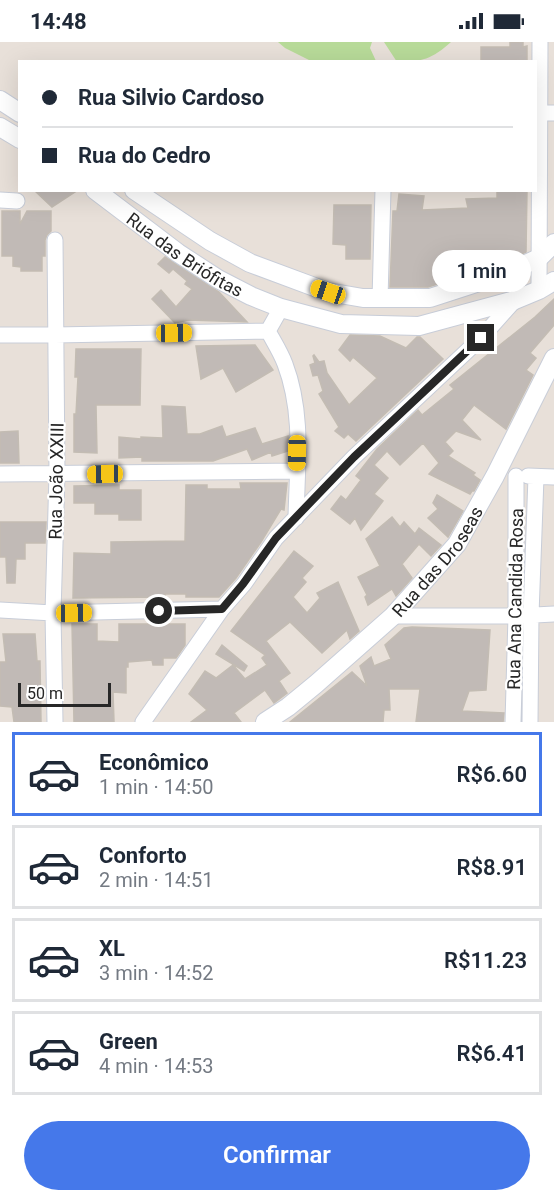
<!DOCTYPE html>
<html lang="pt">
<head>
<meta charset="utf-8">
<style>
  body { margin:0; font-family:Roboto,sans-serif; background:#f6f6f7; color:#1f2937; height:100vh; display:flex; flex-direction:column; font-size:22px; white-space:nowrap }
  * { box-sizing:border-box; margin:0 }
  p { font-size:20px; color:#747a83 }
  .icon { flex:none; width:33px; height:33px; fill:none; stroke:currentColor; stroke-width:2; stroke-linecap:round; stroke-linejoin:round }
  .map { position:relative; height:680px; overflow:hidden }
  .sheet { display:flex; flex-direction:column; background:#fff; flex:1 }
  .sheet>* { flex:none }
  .top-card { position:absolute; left:18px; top:18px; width:519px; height:132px; border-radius:0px; box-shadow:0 6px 24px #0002; display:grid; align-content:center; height:132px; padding:0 24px; background:#fff }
  .scale { position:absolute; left:18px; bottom:15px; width:93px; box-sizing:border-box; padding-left:6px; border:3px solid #272727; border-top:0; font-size:16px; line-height:21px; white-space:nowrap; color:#272727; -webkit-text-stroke:4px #fff; paint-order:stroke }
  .end { position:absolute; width:27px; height:27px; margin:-14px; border:8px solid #272727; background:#fff; box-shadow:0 0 0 3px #fff }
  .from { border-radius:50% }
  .bubble { position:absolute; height:42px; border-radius:21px; background:#fff; box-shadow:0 6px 24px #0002; font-size:20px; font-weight:600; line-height:42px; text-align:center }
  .car { position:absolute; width:18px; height:36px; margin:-18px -9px; border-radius:8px; box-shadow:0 0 4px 2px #0007; background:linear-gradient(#f5c518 24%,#345 0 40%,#f5c518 0 76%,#345 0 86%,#f5c518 0) }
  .top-card b { display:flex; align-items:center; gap:21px; height:57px; font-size:22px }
  .top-card b+b { border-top:2px solid #e0e1e3 }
  .top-card i { width:15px; height:15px; background:#1f2937 }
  ul { padding:10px 0 0; list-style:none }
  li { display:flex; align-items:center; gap:18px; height:84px; margin:0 12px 9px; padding:0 12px; border:3px solid #e0e1e3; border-radius:0px }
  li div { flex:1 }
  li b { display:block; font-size:22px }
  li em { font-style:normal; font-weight:600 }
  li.active { border-color:#4578ea }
  li>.icon { width:54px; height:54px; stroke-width:1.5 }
  .button { display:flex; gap:12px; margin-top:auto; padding:12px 24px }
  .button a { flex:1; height:69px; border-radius:36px; background:#4578ea; color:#fff; font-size:24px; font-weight:600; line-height:69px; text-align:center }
  .status { display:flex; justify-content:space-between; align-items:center; height:42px; padding:0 30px; background:#fff; direction:ltr }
  .status svg { height:16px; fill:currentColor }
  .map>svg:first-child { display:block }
</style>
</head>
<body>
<div class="status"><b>14:48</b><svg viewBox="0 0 49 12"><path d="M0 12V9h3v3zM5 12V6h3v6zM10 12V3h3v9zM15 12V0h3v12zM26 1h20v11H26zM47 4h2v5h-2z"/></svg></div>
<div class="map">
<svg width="554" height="680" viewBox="0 0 554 680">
  <rect width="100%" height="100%" fill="#e8e0d9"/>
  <path fill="#b8db99" d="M278 0H372L370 6 376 19H311L285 6Z
    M384 0H451C432 17 422 20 397 20Z"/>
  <path fill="#c1bab6" stroke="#c3bcb3" stroke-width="1.5" d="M510 0H523V5L527 4V20H481V5H510Z
    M34 148H78L52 165Z
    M497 148H527L526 210 500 222 428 245H390L393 169H397L399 152 424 154 422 168 468 166 466 157 497 156Z
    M334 163H371L370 217H346V203L333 202Z
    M2 169H20V182L27 169H51V189L47 193 45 198V214H42V229H21V225L13 224V214H2Z
    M165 215 219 250 247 280 188 278 175 281 152 257 161 248 176 265 192 247 185 242 187 239 173 227 169 231 158 222Z
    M554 257V283L530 311 536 316 526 328 533 333 506 387 474 363 462 378 481 398 456 389 445 400 453 409 448 414 475 431 473 433 480 438 474 449H472L470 452 429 432 439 421 423 401 400 423 387 409 374 423 388 436 374 452 383 459 361 488 355 476 350 482 331 467 341 454 346 458 361 438 356 434 377 407 418 368 422 373 454 347 450 343 535 275Z
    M350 293 380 294 406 306 417 295H420L443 317 356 399 348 392 344 396 335 389 339 385 319 352 323 349 318 333 313 334 310 323 315 321 313 314 314 313 319 320 324 319 327 331 349 363 377 336 353 315 350 319 339 308Z
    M255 303 273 328 236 350 223 326 201 337 196 304Z
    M76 307H141L140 363H96L97 411 74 410V372H76L78 335H75Z
    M162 364 185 365 187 392H200L222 384 226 395 255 386 262 402 288 394V409L272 414 271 410 252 418 247 407 213 419H142V415L119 416V395L141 397V395L163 396Z
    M18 389 19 421H0V390Z
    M240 441H287L284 468 281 467 261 500 236 536 219 555H186V552H165V555L73 556 74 511 111 512V500L185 499 186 443H207V447H241Z
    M119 443V448H141V478H119V472H95V461H74V444Z
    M437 453 463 469 448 495 428 476 438 467 433 461Z
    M392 475 400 485 404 480 415 492 419 486 441 503 431 514 419 502 402 522 412 536 396 554 392 547 368 563 365 555 367 553 358 535 380 524 366 497Z
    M0 480H46L45 501H25V517H16L15 541H7L6 515H0Z
    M294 509 313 524 302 536 306 540 293 555 307 571 320 556 317 551 338 540 359 589 350 597 347 588 322 611 290 580 266 599 290 631 279 639 287 651 274 661 265 648 234 671 241 680H191L207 668 189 652 205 629 216 636 233 623 245 637 267 623 262 616 265 613 231 589Z
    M72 582H97V599L119 600V582H185V603L176 616H163V623H153L152 618 128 620V625H126V651L113 650 114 680H74Z
    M412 585 490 588 486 648 469 649 462 669 504 671 503 680H416L420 647H389L390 668H384L383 680H290L352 630 367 644 360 624 371 615 374 624 391 617 385 603 404 586Z
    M3 592H35L37 619H40L41 680H14L12 665 0 664V620H6Z
    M222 603 247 624 244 629 216 612Z"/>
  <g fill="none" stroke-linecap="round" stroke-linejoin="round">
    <g stroke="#c8cdd8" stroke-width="17">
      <path id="minor" d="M536 71H554
        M0 158 17 159
        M539 248 540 0
        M380 257 383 148
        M268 289C274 300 281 311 285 322 304 372 297 424 296 476
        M0 293H55L268 289 281 266
        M0 432 297 429
        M528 434 554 435
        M0 568 53 571 222 567
        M393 574H516L554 572
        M55 680 53 571 57 432 55 198
        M143 680 222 567 244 542 276 496 354 415 481 296 515 258
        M513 680 516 574V434
        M530 680 531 573 536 435"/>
    </g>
    <g stroke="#c8cdd8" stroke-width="20">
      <g id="tertiary">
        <path d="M0 58 20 71"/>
        <path d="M0 85 20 97"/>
        <path id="s1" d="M95 148 178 211 218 237 251 254 281 266 341 282 419 284 515 258 539 248 554 239"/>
        <path d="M134 148 210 199 250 221 328 250 363 256H430L504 232 539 216 554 201"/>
        <path id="s2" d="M265 680 288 665 316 642 393 574 457 502 495 434 554 316"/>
      </g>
    </g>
    <use href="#minor" stroke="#fff" stroke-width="15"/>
    <use href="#tertiary" stroke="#fff" stroke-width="18"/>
  </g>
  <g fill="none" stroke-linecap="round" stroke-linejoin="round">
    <path stroke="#272727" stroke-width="8" d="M159 569 222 567 243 542 276 496 354 415 481 296"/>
  </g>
  <g text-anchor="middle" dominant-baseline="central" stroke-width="4.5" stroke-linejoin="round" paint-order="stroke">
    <g font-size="18" fill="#272727" stroke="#fff">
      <text stroke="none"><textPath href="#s1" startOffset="111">Rua das Briófitas</textPath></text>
      <text transform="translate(56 439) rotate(-89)">Rua João XXIII</text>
      <text stroke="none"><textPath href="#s2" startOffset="237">Rua das Droseas</textPath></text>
      <text transform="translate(515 557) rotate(-89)">Rua Ana Candida Rosa</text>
    </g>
  </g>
</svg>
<div class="scale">50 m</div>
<i class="end from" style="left:159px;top:569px"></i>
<i class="end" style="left:481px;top:296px"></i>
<div class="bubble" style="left:432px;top:208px;width:99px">1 min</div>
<i class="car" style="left:328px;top:250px;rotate:289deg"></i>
<i class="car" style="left:174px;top:291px;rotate:89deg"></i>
<i class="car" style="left:297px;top:411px;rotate:181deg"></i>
<i class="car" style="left:105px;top:432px;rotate:269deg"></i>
<i class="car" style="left:74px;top:571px;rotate:89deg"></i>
<div class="top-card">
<b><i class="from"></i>Rua Silvio Cardoso</b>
<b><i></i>Rua do Cedro</b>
</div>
</div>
<section class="sheet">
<ul>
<li class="active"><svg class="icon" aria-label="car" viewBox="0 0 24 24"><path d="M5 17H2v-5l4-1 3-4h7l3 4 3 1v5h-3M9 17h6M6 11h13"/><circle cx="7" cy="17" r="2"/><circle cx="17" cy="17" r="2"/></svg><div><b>Econômico</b><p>1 min · 14:50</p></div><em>R$6.60</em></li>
<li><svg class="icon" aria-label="car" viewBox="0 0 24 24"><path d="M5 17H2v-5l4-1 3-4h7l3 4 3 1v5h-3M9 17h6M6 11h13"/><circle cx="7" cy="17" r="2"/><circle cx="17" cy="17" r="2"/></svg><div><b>Conforto</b><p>2 min · 14:51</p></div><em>R$8.91</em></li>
<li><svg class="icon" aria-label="car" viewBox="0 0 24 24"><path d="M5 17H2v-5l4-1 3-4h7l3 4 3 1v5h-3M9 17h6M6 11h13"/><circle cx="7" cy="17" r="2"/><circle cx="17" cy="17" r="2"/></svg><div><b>XL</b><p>3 min · 14:52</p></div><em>R$11.23</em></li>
<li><svg class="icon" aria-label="car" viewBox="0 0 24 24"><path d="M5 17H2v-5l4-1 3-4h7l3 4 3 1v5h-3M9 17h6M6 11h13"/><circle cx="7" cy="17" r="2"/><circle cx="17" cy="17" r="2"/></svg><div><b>Green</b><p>4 min · 14:53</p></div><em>R$6.41</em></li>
</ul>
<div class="button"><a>Confirmar</a></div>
</section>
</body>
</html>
